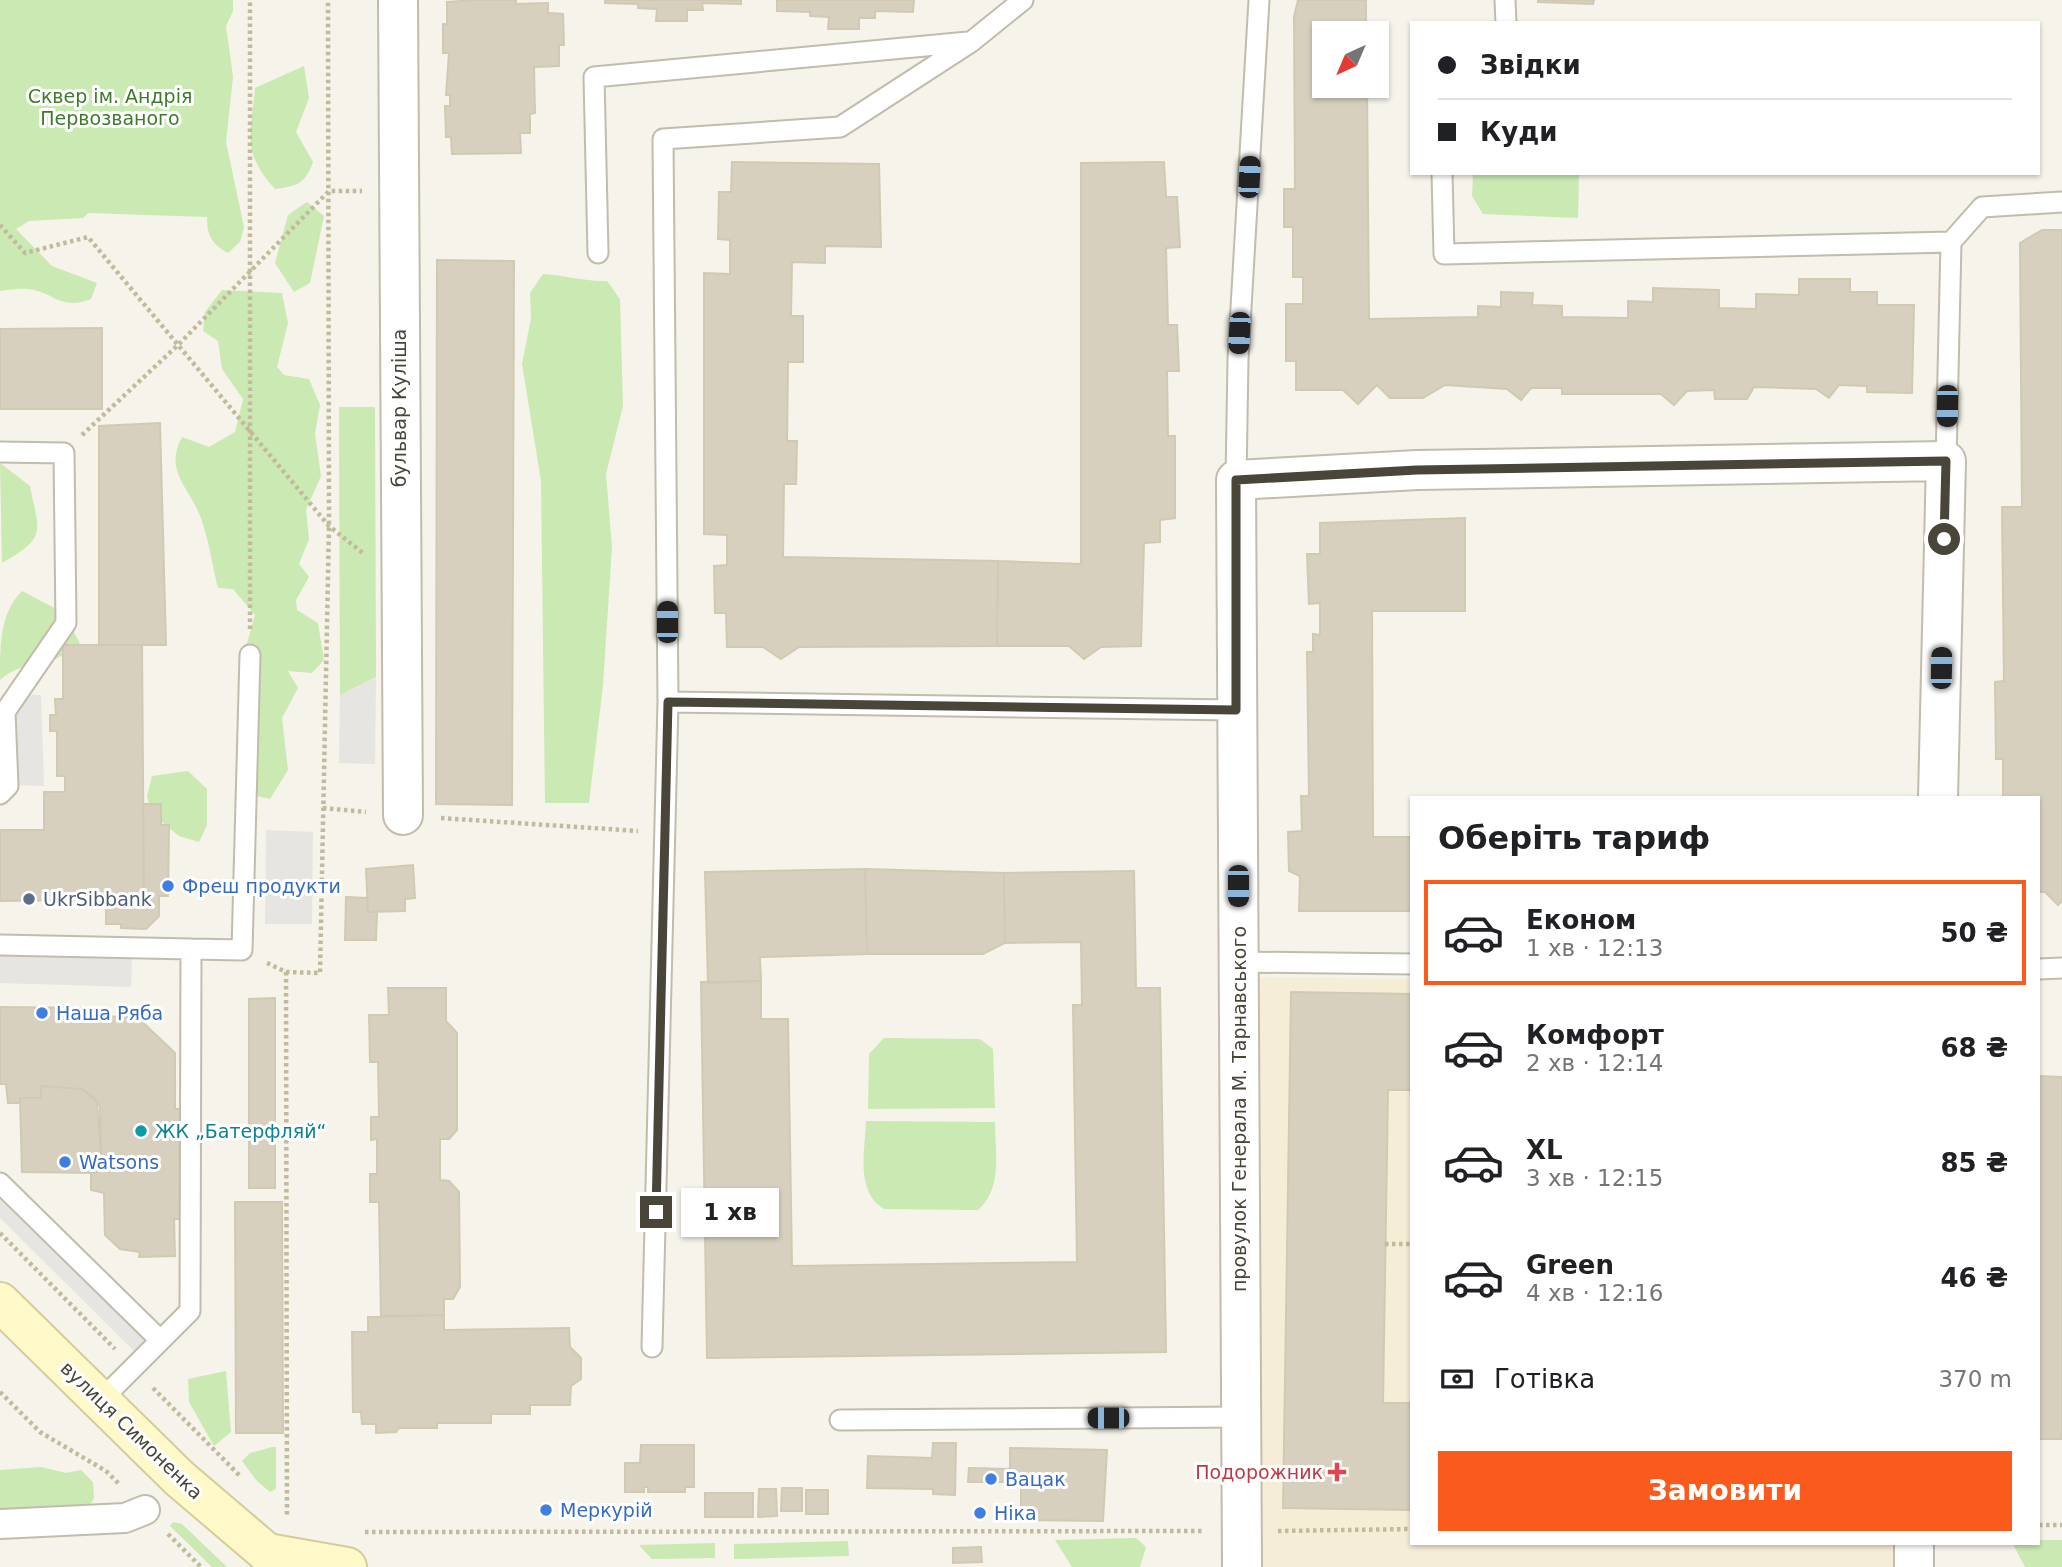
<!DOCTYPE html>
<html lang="uk">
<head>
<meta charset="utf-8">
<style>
  body { margin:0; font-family:"DejaVu Sans",sans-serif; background:#f2f2f2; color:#202124; height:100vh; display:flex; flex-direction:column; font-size:26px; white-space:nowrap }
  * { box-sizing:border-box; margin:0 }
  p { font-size:23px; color:#757577 }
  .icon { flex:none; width:38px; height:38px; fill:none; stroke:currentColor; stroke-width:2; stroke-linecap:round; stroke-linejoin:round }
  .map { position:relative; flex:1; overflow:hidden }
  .details { position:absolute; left:1410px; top:796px; width:630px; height:749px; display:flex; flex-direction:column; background:#fff; border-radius:0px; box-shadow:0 2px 5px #0004 }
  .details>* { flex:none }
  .banner { position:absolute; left:1410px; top:21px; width:630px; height:154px; border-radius:0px; box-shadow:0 2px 5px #0004; display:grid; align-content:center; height:154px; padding:0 28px; background:#fff }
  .needle { width:46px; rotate:224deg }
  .buttons { position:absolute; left:1312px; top:21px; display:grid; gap:14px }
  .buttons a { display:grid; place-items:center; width:77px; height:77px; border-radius:0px; background:#fff; box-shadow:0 2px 5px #0004; font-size:35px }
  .end { position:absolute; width:32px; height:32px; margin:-16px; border:9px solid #494538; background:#fff; box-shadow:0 0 0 4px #fff }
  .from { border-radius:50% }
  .bubble { position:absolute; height:49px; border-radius:0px; background:#fff; box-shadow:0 2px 5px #0004; font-size:23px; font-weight:600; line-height:49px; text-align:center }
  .car { position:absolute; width:21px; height:42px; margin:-21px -10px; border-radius:9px; box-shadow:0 0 5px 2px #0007; background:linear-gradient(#222 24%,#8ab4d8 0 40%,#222 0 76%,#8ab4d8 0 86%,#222 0) }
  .banner b { display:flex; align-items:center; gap:24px; height:66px; font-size:26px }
  .banner b+b { border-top:2px solid #e0e0e0 }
  .banner i { width:18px; height:18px; background:#202124 }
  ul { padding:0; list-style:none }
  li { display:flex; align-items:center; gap:21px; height:105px; margin:0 14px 10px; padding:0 14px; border:4px solid transparent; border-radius:0px }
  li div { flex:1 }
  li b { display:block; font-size:26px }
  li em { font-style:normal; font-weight:600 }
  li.current { border-color:#fa5a1c }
  li>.icon { width:63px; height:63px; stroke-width:1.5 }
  h2 { padding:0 28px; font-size:32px; line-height:84px }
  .pay { display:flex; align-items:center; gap:18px; height:77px; padding:0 28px; font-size:26px }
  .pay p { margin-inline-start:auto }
  .action { display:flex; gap:14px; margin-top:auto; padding:14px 28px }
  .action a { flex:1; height:80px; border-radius:0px; background:#fa5a1c; color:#fff; font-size:28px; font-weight:600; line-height:80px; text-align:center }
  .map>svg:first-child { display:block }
</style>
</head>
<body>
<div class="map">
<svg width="2062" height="1567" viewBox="0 0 2062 1567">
  <rect width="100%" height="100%" fill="#f5f3ea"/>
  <path fill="#f6edd6" d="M1258 977 1412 979V1544H1899L1898 1567H1254Z"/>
  <path fill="#cae9b3" d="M0 0H233V11L226 26 233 77 226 142 244 227 240 242 228 253C212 244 207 236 207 217L88 213 83 218 29 221 16 229 52 266 97 283 91 299C59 311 55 292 28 289 19 288 9 290 0 291Z
    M304 66 309 98 296 132 313 162C305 184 297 186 275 189 241 151 251 135 255 88Z
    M1473 173H1579L1578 218 1483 214 1472 196Z
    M307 202 324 216 310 283 294 292 275 263 288 215Z
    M543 274C565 275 585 282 607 281L620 299 623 406 606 474 612 547 603 685 589 803H545L541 481 522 364 531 318 530 293Z
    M222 290 282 293 288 323 277 367 284 375 309 379 320 405 315 434 321 476 306 510 309 539 299 564 309 577 296 600 297 610 318 623 324 660 312 673 288 671 298 688 282 718 288 770 270 799 249 794 242 661 255 615 233 589 218 588C212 564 208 535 199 513 186 484 165 470 182 437L209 447 235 432 243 399 222 369 218 341 203 331 205 312Z
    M339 407H375L376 677 340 695Z
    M0 463 30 486C39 532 48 537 2 563Z
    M22 591 62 612 80 643C48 672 26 657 0 680 0 644 0 613 22 591Z
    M188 771 207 789V825L199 842 179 836 151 813 147 796 152 776Z
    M884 1038 980 1039 993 1049 995 1108 868 1109 869 1054Z
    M866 1121 995 1122C995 1152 1003 1188 978 1210L884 1209C855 1191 865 1152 866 1121Z
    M226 1371 231 1432 214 1446 189 1402 188 1379Z
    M272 1447H276V1489L270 1492 257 1481 242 1461 250 1453Z
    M41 1467 66 1473 81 1470 93 1482 94 1498 85 1514 0 1515V1470Z
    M173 1522 182 1524 227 1567H212L170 1526Z
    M1136 1538 1146 1547 1140 1567H1072L1055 1540Z
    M2039 1540H2062V1567H2025L2013 1544H2039Z
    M848 1541 849 1556 734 1559V1544Z
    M715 1543V1558L652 1559 639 1545Z"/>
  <path fill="#e7e5e1" d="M376 677 375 764 339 763 340 695Z
    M2 694 41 695 44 786 5 785Z
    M266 830 313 832 312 924H265Z
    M0 955 132 959 131 987 0 983Z
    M0 1194 147 1340 135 1352 0 1218Z"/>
  <path fill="#d7d0bf" stroke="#d2c9b2" stroke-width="2" d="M474 0H516V4L548 3V13L563 14 564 45H559V66L534 67 535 113 530 114V133H520L521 153 452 154 451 137H446L445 106H450V95H446L449 53H443V24H447V2Z
    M605 0H741V4L702 3 703 10H687V21H656L657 9 638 8V4L605 3Z
    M777 0H914L913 12 875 11V18H859V29H828L829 17 810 16V12L777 11Z
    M1298 0H1366V33H1325V86H1367L1369 319 1478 317V306L1501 307V292L1533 293 1532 305 1562 306V317L1628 318V301L1653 302V288L1719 290V308L1756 309V294L1799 295V279H1850V292H1877V305H1914L1912 393 1867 392V386L1839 385 1829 398 1816 389 1754 387 1747 399H1715L1714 390 1687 391 1674 405 1661 394H1562V388H1531L1521 400 1507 389 1445 385 1423 398H1390L1377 385 1358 404 1343 390H1296V361H1286V304H1303V277H1293V227H1284V189H1295L1294 17Z
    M1538 0H1594L1593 4 1538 2Z
    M732 162 879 164 881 247 825 246V263L792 262 791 316H803V362H788L787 441H797L796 484H784L783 557 998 561 997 646 799 647 781 659 763 647H727L726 613H715L714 566 727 565V535L704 534V273L730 274V240L718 239 719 192H731Z
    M1164 162 1166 197H1177L1180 247 1166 248 1168 325H1177L1179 371H1167L1168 436H1175V518L1160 520V542L1144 543 1141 646 1101 647 1084 659 1069 646H997L998 561 1081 564V163Z
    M2042 230H2062V901L2058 905 2045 892H2039V798H2003V759H1996L1995 682 2004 681 2002 507H2022L2020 243Z
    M437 260 514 261 512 805 436 804Z
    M102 328V409H0V329Z
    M160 423 166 645H99V426Z
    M1465 518V611H1372L1373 837H1412V911H1299L1300 876 1289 871 1288 832 1302 831 1301 796H1309L1307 652H1313V634L1320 635V603L1309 604 1307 554H1320V523Z
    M63 645H142L144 902H100V893H77L78 900 0 901V830H44V792H65V776H57V731H50V715H56L55 699H63Z
    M143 804H161V825H169L168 896H159V916L146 929 121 928V924H106V902H144Z
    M413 865 415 898 405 899V911L368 912 366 869Z
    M865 869 867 954 760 957 761 981 708 983 705 872Z
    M865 869 1004 873 1005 943 983 954H867Z
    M1134 871 1136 988H1160L1166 1352 707 1358 701 982 761 981V1019H788L792 1266 1077 1262 1073 1005H1082L1081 942 1005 943 1004 873Z
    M346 897 367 898 368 912H377L376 940H345Z
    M388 988H446V1021L457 1033V1130L449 1139H440V1180L449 1181 459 1192 460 1287 453 1299H444V1315L381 1316 379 1202H370V1174H377V1139L371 1140V1117H379L378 1062H370L369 1015H389Z
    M1291 992 1412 994V1090H1388L1383 1403H1412V1510L1283 1508Z
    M275 998V1188H249V999Z
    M0 1007 89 1008V1016L137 1017 175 1053V1109H182L184 1219H174L175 1256 139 1257 140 1252 120 1249 105 1235 104 1193 91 1190V1172L96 1173 95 1153H101L100 1106 94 1098 82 1089 41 1086V1098H20V1103H8L6 1084H0Z
    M2039 1076 2062 1077V1439H2039Z
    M41 1086 82 1089 97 1102 101 1153H95L96 1173 22 1172 20 1098H41Z
    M235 1202H282L283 1433H236Z
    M444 1315V1330L569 1328 570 1347 581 1358V1379L571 1386 570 1405H530V1414H491V1423H437V1428H399L396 1432 376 1433V1424H362L361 1412H353L352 1332H368V1317Z
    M933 1443H956L955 1495 933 1494V1489L867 1488 868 1456 932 1458Z
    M641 1445H694V1487H685V1492H648V1487H644V1492H625V1463H640Z
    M1010 1448 1107 1450 1103 1521 1021 1520V1482H1010Z
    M969 1468 1010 1469V1482H968Z
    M782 1488H802V1511H781Z
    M759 1489H776L777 1516 758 1517Z
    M806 1490H828V1514H806Z
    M705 1493H753V1517H705Z
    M981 1547 982 1562 953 1563V1548Z"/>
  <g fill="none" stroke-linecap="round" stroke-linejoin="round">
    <g stroke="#c1bcac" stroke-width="23">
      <path id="service" d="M1023 0 971 42 840 127 663 139 668 702 1236 710
        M1505 0 1506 23
        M1442 173 1444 254 1951 242
        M598 253 594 77 968 42
        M0 452 64 453 66 623 5 712 8 786 0 794
        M1946 461 1951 242 1982 207 2062 202
        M1236 480 1238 359 1259 0
        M0 945 191 949 190 1311 101 1400
        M191 949 242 950 250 655
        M1238 962 1412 964
        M2039 969 2062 968
        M0 1183 160 1340
        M652 1347 668 702
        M840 1420 1243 1417"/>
    </g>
    <g stroke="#c1bcac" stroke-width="32">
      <path id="pedestrian" d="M0 1524 125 1518 145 1510"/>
    </g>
    <g stroke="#c1bcac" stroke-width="42">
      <path id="minor" d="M398 0 403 815
        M1242 1567 1236 480 1417 470 1946 461 1938 798
        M1914 1567V1544"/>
    </g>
    <g stroke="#d5cc9a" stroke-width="42">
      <path id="secondary" d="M0 1302 179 1478 267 1553 276 1567
        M267 1553 347 1567"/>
    </g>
    <path stroke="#c2ba9d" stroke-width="4.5" stroke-dasharray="3.5 3.5" stroke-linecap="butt" d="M0 225 25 253 88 237 329 526 364 554
      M82 435 178 345 329 191H362
      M250 629V0
      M323 808 366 812
      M441 818 638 831
      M267 963 286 972 320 973 329 526 328 0
      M286 972 287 1517
      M0 1233 115 1349
      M1385 1244H1412
      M153 1388 240 1476
      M0 1392 40 1432 106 1471 120 1485
      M2039 1525H2062
      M1278 1531 1412 1529
      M365 1532 1203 1531
      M168 1534 201 1567"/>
    <use href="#service" stroke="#fff" stroke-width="19"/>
    <use href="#pedestrian" stroke="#fff" stroke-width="28"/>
    <use href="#minor" stroke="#fff" stroke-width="38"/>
    <use href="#secondary" stroke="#fff9ca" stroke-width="38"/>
  </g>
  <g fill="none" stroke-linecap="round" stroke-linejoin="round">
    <path stroke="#494538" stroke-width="9" d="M656 1212 668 702 1236 710V480L1417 470 1946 461 1944 539"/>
  </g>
  <g fill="#3f7fe0" stroke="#fff" stroke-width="2.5">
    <circle cx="168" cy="886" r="7"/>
    <circle cx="42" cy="1013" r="7"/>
    <circle cx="65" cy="1162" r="7"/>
    <circle cx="991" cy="1479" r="7"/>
    <circle cx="546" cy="1510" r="7"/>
    <circle cx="980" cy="1513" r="7"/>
  </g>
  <circle fill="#5c6f8a" stroke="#fff" stroke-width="2.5" cx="29" cy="899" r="7"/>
  <circle fill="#0f9aa8" stroke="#fff" stroke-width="2.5" cx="141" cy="1131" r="7"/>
  <path fill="#e0444e" stroke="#fff" stroke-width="2.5" d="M1333.5 1461.5h7v7h7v7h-7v7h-7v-7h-7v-7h7z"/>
  <g text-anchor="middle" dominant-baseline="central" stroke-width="6" stroke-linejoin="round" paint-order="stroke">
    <g font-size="19" fill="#3e7c2a" stroke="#fff">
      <text x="110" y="96">Сквер ім. Андрія<tspan x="110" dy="22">Первозваного</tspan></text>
    </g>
    <g font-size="19" fill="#494538" stroke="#fff">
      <text transform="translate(399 408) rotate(-90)">бульвар Куліша</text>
      <text transform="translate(1239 1109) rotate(-90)">провулок Генерала М. Тарнавського</text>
      <text transform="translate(132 1430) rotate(44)">вулиця Симоненка</text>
    </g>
    <g font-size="19" fill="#366cbe" stroke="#fff" text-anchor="start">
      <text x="182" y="886">Фреш продукти</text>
      <text x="56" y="1013">Наша Ряба</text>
      <text x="79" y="1162">Watsons</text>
      <text x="1005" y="1479">Вацак</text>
      <text x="560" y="1510">Меркурій</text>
      <text x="994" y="1513">Ніка</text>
    </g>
    <g font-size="19" fill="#4e5e75" stroke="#fff" text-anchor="start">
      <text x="43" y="899">UkrSibbank</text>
    </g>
    <g font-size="19" fill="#0d838f" stroke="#fff" text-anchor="start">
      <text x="155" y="1131">ЖК „Батерфляй“</text>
    </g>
    <g font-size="19" fill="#be3a42" stroke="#fff" text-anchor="end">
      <text x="1323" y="1472">Подорожник</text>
    </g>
  </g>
</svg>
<div class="buttons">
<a><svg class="needle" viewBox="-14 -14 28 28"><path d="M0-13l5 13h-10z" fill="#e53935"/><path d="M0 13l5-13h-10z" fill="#757577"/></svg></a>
</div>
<i class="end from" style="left:1944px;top:539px"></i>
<i class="end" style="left:656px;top:1212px"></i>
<div class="bubble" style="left:681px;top:1188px;width:98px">1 хв</div>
<i class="car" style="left:1249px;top:177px;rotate:3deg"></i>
<i class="car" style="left:1239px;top:333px;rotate:183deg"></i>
<i class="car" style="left:1947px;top:406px;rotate:181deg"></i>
<i class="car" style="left:667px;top:622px;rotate:0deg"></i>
<i class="car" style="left:1941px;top:668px;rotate:1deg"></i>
<i class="car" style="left:1238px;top:886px;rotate:180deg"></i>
<i class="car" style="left:1108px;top:1418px;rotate:270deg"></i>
<div class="banner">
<b><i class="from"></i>Звідки</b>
<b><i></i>Куди</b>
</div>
<section class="details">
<h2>Оберіть тариф</h2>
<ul>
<li class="current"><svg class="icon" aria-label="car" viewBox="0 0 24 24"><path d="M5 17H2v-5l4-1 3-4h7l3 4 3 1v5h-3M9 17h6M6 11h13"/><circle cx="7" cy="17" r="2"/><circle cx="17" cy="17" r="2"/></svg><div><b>Економ</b><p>1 хв · 12:13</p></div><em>50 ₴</em></li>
<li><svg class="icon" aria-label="car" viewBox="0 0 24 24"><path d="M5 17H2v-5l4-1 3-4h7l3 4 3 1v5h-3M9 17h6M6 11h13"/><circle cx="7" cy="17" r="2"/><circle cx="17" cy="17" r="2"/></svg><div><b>Комфорт</b><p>2 хв · 12:14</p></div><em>68 ₴</em></li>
<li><svg class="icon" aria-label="car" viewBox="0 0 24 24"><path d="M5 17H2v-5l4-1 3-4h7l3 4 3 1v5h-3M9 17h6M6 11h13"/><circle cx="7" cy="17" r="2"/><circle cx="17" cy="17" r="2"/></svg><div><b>XL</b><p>3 хв · 12:15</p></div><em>85 ₴</em></li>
<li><svg class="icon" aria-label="car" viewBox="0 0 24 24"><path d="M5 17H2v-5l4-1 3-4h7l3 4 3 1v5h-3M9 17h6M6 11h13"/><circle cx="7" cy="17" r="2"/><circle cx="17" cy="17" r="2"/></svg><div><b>Green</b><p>4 хв · 12:16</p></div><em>46 ₴</em></li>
</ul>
<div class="pay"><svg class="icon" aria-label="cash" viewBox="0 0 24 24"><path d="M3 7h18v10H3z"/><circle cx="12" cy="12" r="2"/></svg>Готівка<p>370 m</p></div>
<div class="action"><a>Замовити</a></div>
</section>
</div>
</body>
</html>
